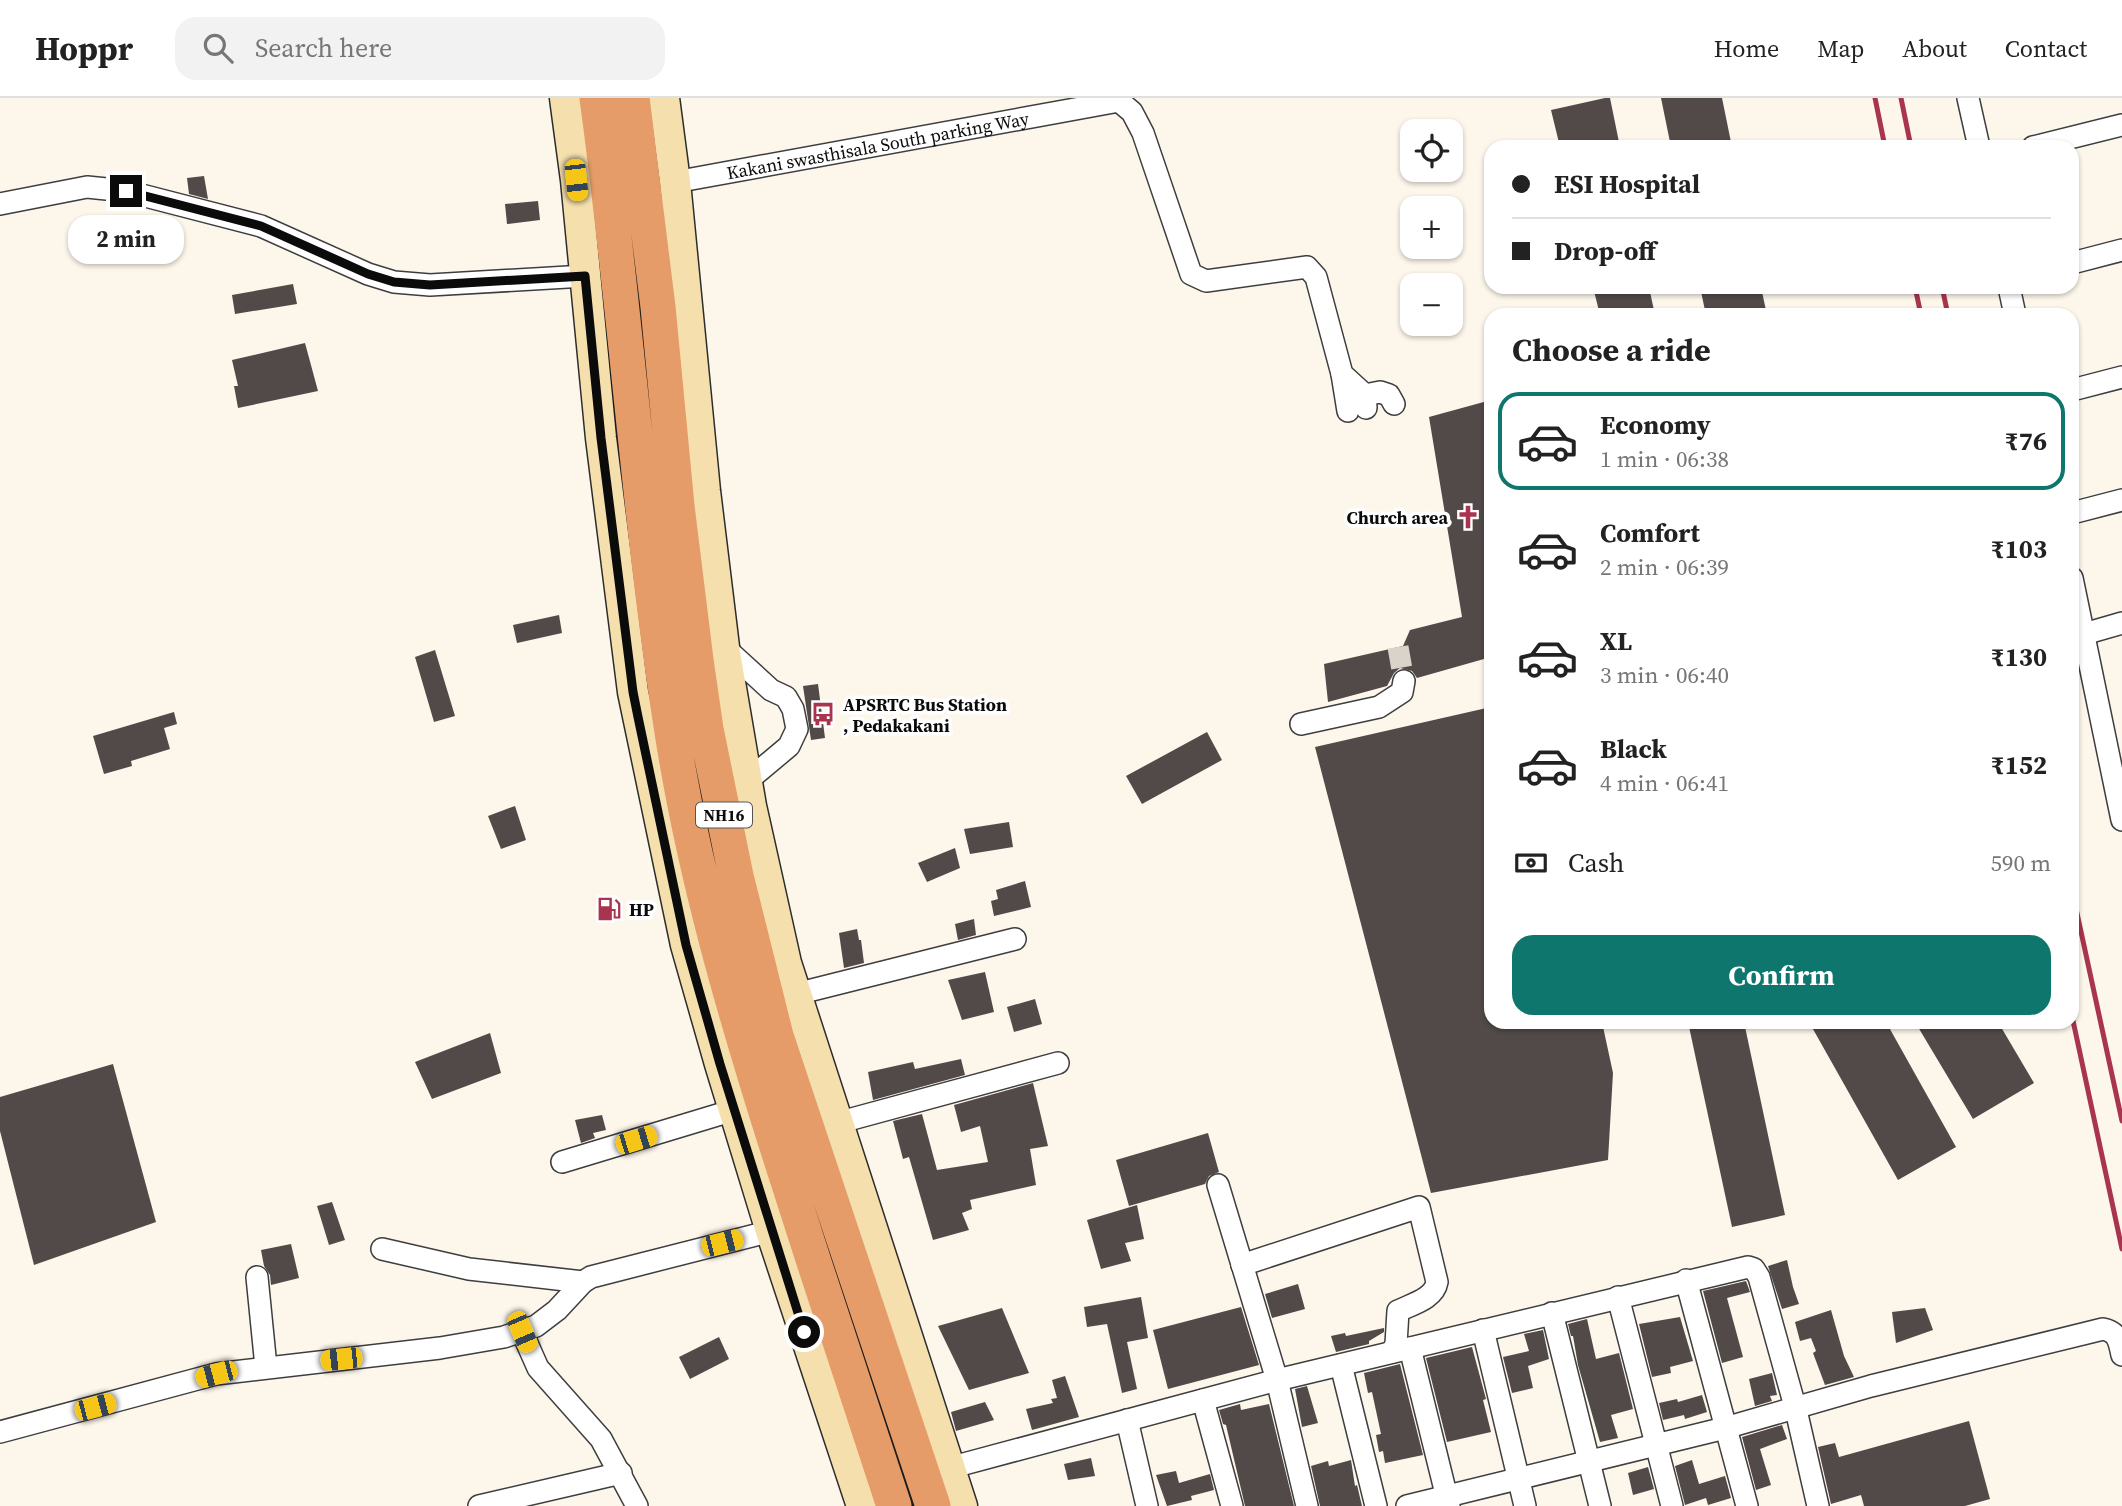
<!DOCTYPE html>
<html lang="en">
<head>
<meta charset="utf-8">
<style>
  body { margin:0; font-family:"Source Serif 4",serif; background:#f2f2f2; color:#222; height:100vh; display:flex; flex-direction:column; font-size:26px; white-space:nowrap }
  * { box-sizing:border-box; margin:0 }
  p { font-size:23px; color:#767676 }
  .icon { flex:none; width:38px; height:38px; fill:none; stroke:currentColor; stroke-width:2; stroke-linecap:round; stroke-linejoin:round }
  .map { position:relative; flex:1; overflow:hidden }
  .panel { position:absolute; left:1484px; top:210px; width:595px; height:721px; display:flex; flex-direction:column; background:#fff; border-radius:21px; box-shadow:0 2px 5px #0004 }
  .panel>* { flex:none }
  .top-card { position:absolute; left:1484px; top:42px; width:595px; height:154px; border-radius:21px; box-shadow:0 2px 5px #0004; display:grid; align-content:center; height:154px; padding:0 28px; background:#fff }
  .fabs { position:absolute; left:1400px; top:21px; display:grid; gap:14px }
  .fabs a { display:grid; place-items:center; width:63px; height:63px; border-radius:14px; background:#fff; box-shadow:0 2px 5px #0004; font-size:35px }
  .end { position:absolute; width:32px; height:32px; margin:-16px; border:9px solid #0b0b0b; background:#fff; box-shadow:0 0 0 4px #fff }
  .from { border-radius:50% }
  .bubble { position:absolute; height:49px; border-radius:21px; background:#fff; box-shadow:0 2px 5px #0004; font-size:23px; font-weight:700; line-height:49px; text-align:center }
  .car { position:absolute; width:21px; height:42px; margin:-21px -10px; border-radius:9px; box-shadow:0 0 5px 2px #0007; background:linear-gradient(#f5c518 24%,#345 0 40%,#f5c518 0 76%,#345 0 86%,#f5c518 0) }
  .top-card b { display:flex; align-items:center; gap:24px; height:66px; font-size:26px }
  .top-card b+b { border-top:2px solid #e0e0e0 }
  .top-card i { width:18px; height:18px; background:#222 }
  ul { padding:0; list-style:none }
  li { display:flex; align-items:center; gap:21px; height:98px; margin:0 14px 10px; padding:0 14px; border:4px solid transparent; border-radius:21px }
  li div { flex:1 }
  li b { display:block; font-size:26px }
  li em { font-style:normal; font-weight:700 }
  li.selected { border-color:#0f766e }
  li>.icon { width:63px; height:63px; stroke-width:1.5 }
  h2 { padding:0 28px; font-size:32px; line-height:84px }
  .pay { display:flex; align-items:center; gap:18px; height:77px; padding:0 28px; font-size:26px }
  .pay p { margin-inline-start:auto }
  .button { display:flex; gap:14px; margin-top:auto; padding:14px 28px }
  .button a { flex:1; height:80px; border-radius:21px; background:#0f766e; color:#fff; font-size:28px; font-weight:700; line-height:80px; text-align:center }
  header { display:flex; align-items:center; gap:42px; box-sizing:border-box; height:98px; padding:0 35px; background:#fff; border-bottom:2px solid #e0e0e0 }
  header strong { font-size:33px }
  nav { display:flex; gap:38px; margin-inline-start:auto; font-size:24px }
  .search { width:490px; height:63px; background:#f2f2f2; display:flex; align-items:center; gap:18px; box-sizing:border-box; padding:0 24px; border-radius:21px; color:#767676; font-size:26px }
  .map>svg:first-child { display:block }
</style>
</head>
<body>
<header>
<strong>Hoppr</strong>
<div class="search"><svg class="icon" aria-label="search" viewBox="0 0 24 24"><circle cx="10" cy="10" r="6"/><path d="M15 15l6 6"/></svg>Search here</div>
<nav><a>Home</a><a>Map</a><a>About</a><a>Contact</a></nav>
</header>
<div class="map">
<svg width="2122" height="1408" viewBox="0 0 2122 1408">
  <rect width="100%" height="100%" fill="#fdf6eb"/>
  <path fill="#524a48" d="M1605 0H1610L1620 49H1560L1551 12Z
    M1661 0H1722L1732 49H1671Z
    M204 78 208 101 189 96 187 80Z
    M538 103 540 122 507 126 505 106Z
    M293 186 297 206 235 216 232 197Z
    M1593 189H1649L1655 217H1600Z
    M1700 189H1761L1767 217H1706Z
    M305 245 318 293 238 310 234 288H238L232 262Z
    M1491 302V559L1417 580 1412 573 1400 570 1394 575 1387 588 1328 604 1324 566 1403 548 1410 532 1462 519 1429 319Z
    M559 517 562 535 517 545 513 527Z
    M435 552 455 618 434 624 415 559Z
    M818 586 825 640 811 642 803 588Z
    M1491 609V924H1602L1613 975 1608 1062 1431 1095 1315 649Z
    M174 614 177 626 164 630 170 651 131 663 132 668 104 676 93 638Z
    M1207 634 1222 662 1142 706 1126 678Z
    M515 708 526 742 501 751 488 718Z
    M1009 724 1013 749 970 756 964 731Z
    M955 750 960 770 927 784 918 765Z
    M1025 783 1031 809 994 818 991 803 998 801 996 792Z
    M974 821 976 837 958 842 955 826Z
    M857 831 859 842H861L864 865 844 870 839 835Z
    M985 874 994 914 962 922 948 882Z
    M1035 901 1042 926 1014 934 1007 909Z
    M1688 924H1744L1785 1117 1732 1129Z
    M1809 924H1886L1956 1049 1898 1082Z
    M1915 924H1998L2034 985 1973 1021Z
    M490 935 501 975 432 1001 415 964Z
    M961 961 965 977 873 1002 868 974 913 964 915 971Z
    M113 966 156 1124 34 1167 0 1033V999Z
    M1033 985 1048 1048 1030 1051 1036 1087 970 1102 972 1111 962 1115 969 1132 933 1142 909 1059 903 1061 893 1023 922 1016 937 1072 988 1064 980 1028 961 1034 954 1007Z
    M602 1017 606 1032 593 1035 595 1040 581 1045 575 1022Z
    M1208 1035 1219 1074 1209 1078 1205 1086 1129 1108 1116 1062Z
    M332 1104 345 1142 329 1147 317 1108Z
    M1137 1107 1144 1141 1125 1145 1131 1163 1101 1171 1087 1122Z
    M291 1146 299 1180 271 1187 270 1177 264 1168 261 1152Z
    M1787 1162 1793 1189 1799 1206 1782 1211 1768 1168Z
    M1746 1183 1750 1194 1727 1200 1743 1259 1722 1265 1703 1193Z
    M1298 1186 1305 1211 1272 1220 1265 1196Z
    M1141 1199 1148 1240 1127 1244 1137 1291 1122 1295 1107 1226 1087 1229 1084 1209Z
    M1241 1209 1259 1267 1168 1291 1153 1232Z
    M1002 1210 1029 1275 969 1292 938 1228Z
    M1925 1210 1933 1232 1896 1245 1892 1214Z
    M1831 1212 1844 1258 1854 1279 1825 1287 1813 1255 1816 1253 1811 1240 1800 1243 1795 1224Z
    M1680 1219 1693 1263 1670 1269 1671 1275 1652 1279 1639 1226Z
    M1587 1221 1596 1261 1619 1255 1633 1311 1611 1317 1618 1340 1600 1344 1578 1267 1573 1238H1571L1568 1226Z
    M1384 1230V1234L1369 1243V1246L1336 1254 1331 1238 1345 1235 1346 1238Z
    M1543 1232 1549 1261 1528 1268 1533 1290 1512 1295 1503 1259 1529 1253 1524 1236Z
    M719 1239 729 1261 690 1281 679 1259Z
    M1472 1249 1486 1301 1483 1302 1491 1334 1447 1344 1426 1260Z
    M1400 1266 1423 1357 1385 1365 1383 1353 1379 1354 1376 1337 1381 1336 1372 1294 1368 1295 1364 1275Z
    M1772 1275 1777 1297 1770 1298 1772 1303 1755 1308 1749 1281Z
    M1065 1278 1079 1319 1032 1332 1026 1311 1053 1305 1051 1301 1057 1300 1052 1282Z
    M1307 1288 1318 1325 1302 1329 1295 1291Z
    M1702 1297 1707 1314 1685 1321 1684 1317 1663 1322 1659 1305 1677 1301 1678 1304Z
    M985 1304 994 1322 956 1333 951 1314Z
    M1240 1306 1241 1312 1269 1306 1294 1408H1245L1226 1327 1223 1326 1219 1312Z
    M1969 1323 1990 1401 1965 1408H1864L1861 1397 1831 1406 1818 1349 1835 1345 1839 1359Z
    M1782 1327 1787 1341 1760 1351 1771 1387 1756 1392 1742 1339Z
    M1091 1360 1095 1378 1068 1382 1064 1366Z
    M1351 1362 1355 1388 1357 1387 1362 1408H1320L1311 1368 1328 1363 1329 1368Z
    M1692 1362 1699 1386 1725 1378 1731 1400 1708 1407 1706 1400 1685 1407 1675 1368Z
    M1648 1369 1654 1391 1633 1397 1628 1375Z
    M1176 1373 1179 1385 1210 1376 1214 1392 1191 1398 1192 1402 1167 1408 1156 1377Z"/>
  <g fill="none" stroke-linecap="round" stroke-linejoin="round">
    <path stroke="#d9d3c9" stroke-width="21" stroke-dasharray="21 10" stroke-linecap="butt" d="M1398 549 1404 583"/>
    <g stroke="#3e3e3e" stroke-width="24">
      <g id="minor">
        <path d="M1968 0 1979 49"/>
        <path d="M2033 49 2122 27"/>
        <path id="s1" d="M675 84 1119 3 1132 14 1143 35 1191 176 1206 183 1307 169 1316 179 1342 276 1365 297 1366 310"/>
        <path d="M0 106 87 89 126 93 261 128 368 176 394 184 430 187 585 178"/>
        <path d="M2072 165 2122 152"/>
        <path d="M2009 189 2015 217"/>
        <path d="M1342 276 1348 313"/>
        <path d="M2072 292 2122 279"/>
        <path d="M1365 297 1380 294 1389 297 1394 306"/>
        <path d="M2072 415 2122 402"/>
        <path d="M2072 480 2122 722"/>
        <path d="M2084 536 2122 525"/>
        <path d="M724 549 771 592 786 599 793 611 797 631 789 648 746 684"/>
        <path d="M1301 626 1379 609 1402 594 1404 583"/>
        <path d="M796 896 1015 841"/>
        <path d="M837 1025 1058 965"/>
        <path d="M562 1064 734 1012"/>
        <path d="M1218 1087 1277 1282 1307 1408"/>
        <path d="M382 1151 469 1171 583 1184"/>
        <path d="M1242 1167 1419 1109 1437 1184C1434 1201 1412 1206 1398 1213L1396 1246 1392 1254"/>
        <path d="M257 1179 266 1269"/>
        <path d="M1686 1182 1747 1408"/>
        <path d="M1618 1199 1672 1408"/>
        <path d="M1552 1215 1600 1408"/>
        <path d="M1483 1232 1525 1408"/>
        <path d="M522 1234 538 1270 601 1341 637 1408"/>
        <path d="M1410 1250 1449 1408"/>
        <path d="M1341 1267 1376 1408"/>
        <path d="M1203 1302 1232 1408"/>
        <path d="M1127 1322 1147 1408"/>
        <path d="M0 1334 216 1276 440 1250 504 1239 536 1228 557 1212 583 1184 591 1179 771 1133"/>
        <path d="M949 1370 1277 1282 1748 1169 1754 1171 1759 1179 1796 1312 1818 1408"/>
        <path d="M479 1408 621 1375"/>
        <path d="M1407 1408 1725 1330 1871 1288 2103 1231C2118 1234 2119 1243 2122 1257"/>
      </g>
    </g>
    <g stroke="#2d2d2d" stroke-width="33">
      <path id="secondary" d="M565 0 576 82 601 340 633 594 686 847 720 966 771 1133 862 1408
        M664 0 675 84 705 393 724 549 751 708 786 865 962 1408"/>
    </g>
    <g stroke="#1c1c1c" stroke-width="38">
      <path id="trunk" d="M597 0C626 211 639 424 672 634 694 776 734 913 777 1049 815 1169 855 1289 894 1408
        M632 0 658 209 677 408 696 562 706 631 736 778 776 938 933 1408"/>
    </g>
    <use href="#minor" stroke="#fff" stroke-width="21"/>
    <use href="#secondary" stroke="#f5e0ad" stroke-width="30"/>
    <use href="#trunk" stroke="#e69c68" stroke-width="35"/>
    <path stroke="#a9344f" stroke-width="5" d="M1875 0 1885 49
      M1901 0 1911 49
      M1915 189 1921 217
      M1942 189 1948 217
      M2072 792 2122 1023
      M2072 918 2122 1151"/>
  </g>
  <g fill="none" stroke-linecap="round" stroke-linejoin="round">
    <path stroke="#0b0b0b" stroke-width="9" d="M126 93 261 128 368 176 394 184 430 187 585 178 601 340 633 594 638 619 686 847 720 966 804 1234"/>
  </g>
  <defs>
    <g id="church-bare" transform="scale(1.89)"><path d="M-1.2-6h2.4v3.5h3.3v2.4h-3.3V6h-2.4V-.1h-3.3v-2.4h3.3Z" fill="#a9344f" stroke="#fff" stroke-width="2.5" paint-order="stroke"/></g>
    <g id="bus-bare" transform="scale(1.89)"><path d="M-5-6H5V4H4V6H2V4H-2V6H-4V4H-5ZM-3.5-4V0h7V-4ZM-3.5 1.2v1.5H-2V1.2ZM2 1.2v1.5H3.5V1.2Z" fill="#a9344f" stroke="#fff" stroke-width="2.5" paint-order="stroke"/></g>
    <g id="fuel-bare" transform="scale(1.89)"><path d="M-5.5-6h7V0h2V4h1.3V-2.5L3-4.5l.8-.8L6-3V5H2.5V1h-1V6h-7ZM-4.2-4.7v3.2H.2V-4.7Z" fill="#a9344f" stroke="#fff" stroke-width="2.5" paint-order="stroke"/></g>
  </defs>
  <g fill-rule="evenodd">
    <use href="#church-bare" x="1468" y="419"/>
    <use href="#bus-bare" x="823" y="616"/>
    <use href="#fuel-bare" x="609" y="811"/>
  </g>
  <g text-anchor="middle" dominant-baseline="central" stroke-width="7" stroke-linejoin="round" paint-order="stroke">
    <rect fill="#fff" stroke="#545454" stroke-width="2" x="696" y="704.5" width="56" height="25" rx="5"/>
    <g font-size="16" font-weight="bold" fill="#0b0b0b">
      <text x="724" y="717">NH16</text>
    </g>
    <g font-size="18" fill="#0b0b0b" stroke="#fff">
      <text stroke="none"><textPath href="#s1" startOffset="206">Kakani swasthisala South parking Way</textPath></text>
    </g>
    <g font-size="18" font-weight="bold" fill="#0b0b0b" stroke="#fff" text-anchor="start">
      <text x="1448" y="419" text-anchor="end">Church area</text>
      <text x="843" y="606">APSRTC Bus Station<tspan x="843" dy="21">, Pedakakani</tspan></text>
      <text x="629" y="811">HP</text>
    </g>
  </g>
</svg>
<div class="fabs">
<a><svg class="icon" aria-label="locate" viewBox="0 0 24 24"><circle cx="12" cy="12" r="6"/><path d="M12 2v4M12 18v4M2 12h4M18 12h4"/></svg></a>
<a>+</a>
<a>−</a>
</div>
<i class="end from" style="left:804px;top:1234px"></i>
<i class="end" style="left:126px;top:93px"></i>
<div class="bubble" style="left:68px;top:117px;width:116px">2 min</div>
<i class="car" style="left:576px;top:82px;rotate:174deg"></i>
<i class="car" style="left:636px;top:1042px;rotate:73deg"></i>
<i class="car" style="left:722px;top:1145px;rotate:76deg"></i>
<i class="car" style="left:522px;top:1234px;rotate:157deg"></i>
<i class="car" style="left:341px;top:1261px;rotate:264deg"></i>
<i class="car" style="left:216px;top:1276px;rotate:255deg"></i>
<i class="car" style="left:95px;top:1309px;rotate:75deg"></i>
<div class="top-card">
<b><i class="from"></i>ESI Hospital</b>
<b><i></i>Drop-off</b>
</div>
<section class="panel">
<h2>Choose a ride</h2>
<ul>
<li class="selected"><svg class="icon" aria-label="car" viewBox="0 0 24 24"><path d="M5 17H2v-5l4-1 3-4h7l3 4 3 1v5h-3M9 17h6M6 11h13"/><circle cx="7" cy="17" r="2"/><circle cx="17" cy="17" r="2"/></svg><div><b>Economy</b><p>1 min · 06:38</p></div><em>₹76</em></li>
<li><svg class="icon" aria-label="car" viewBox="0 0 24 24"><path d="M5 17H2v-5l4-1 3-4h7l3 4 3 1v5h-3M9 17h6M6 11h13"/><circle cx="7" cy="17" r="2"/><circle cx="17" cy="17" r="2"/></svg><div><b>Comfort</b><p>2 min · 06:39</p></div><em>₹103</em></li>
<li><svg class="icon" aria-label="car" viewBox="0 0 24 24"><path d="M5 17H2v-5l4-1 3-4h7l3 4 3 1v5h-3M9 17h6M6 11h13"/><circle cx="7" cy="17" r="2"/><circle cx="17" cy="17" r="2"/></svg><div><b>XL</b><p>3 min · 06:40</p></div><em>₹130</em></li>
<li><svg class="icon" aria-label="car" viewBox="0 0 24 24"><path d="M5 17H2v-5l4-1 3-4h7l3 4 3 1v5h-3M9 17h6M6 11h13"/><circle cx="7" cy="17" r="2"/><circle cx="17" cy="17" r="2"/></svg><div><b>Black</b><p>4 min · 06:41</p></div><em>₹152</em></li>
</ul>
<div class="pay"><svg class="icon" aria-label="cash" viewBox="0 0 24 24"><path d="M3 7h18v10H3z"/><circle cx="12" cy="12" r="2"/></svg>Cash<p>590 m</p></div>
<div class="button"><a>Confirm</a></div>
</section>
</div>
</body>
</html>
